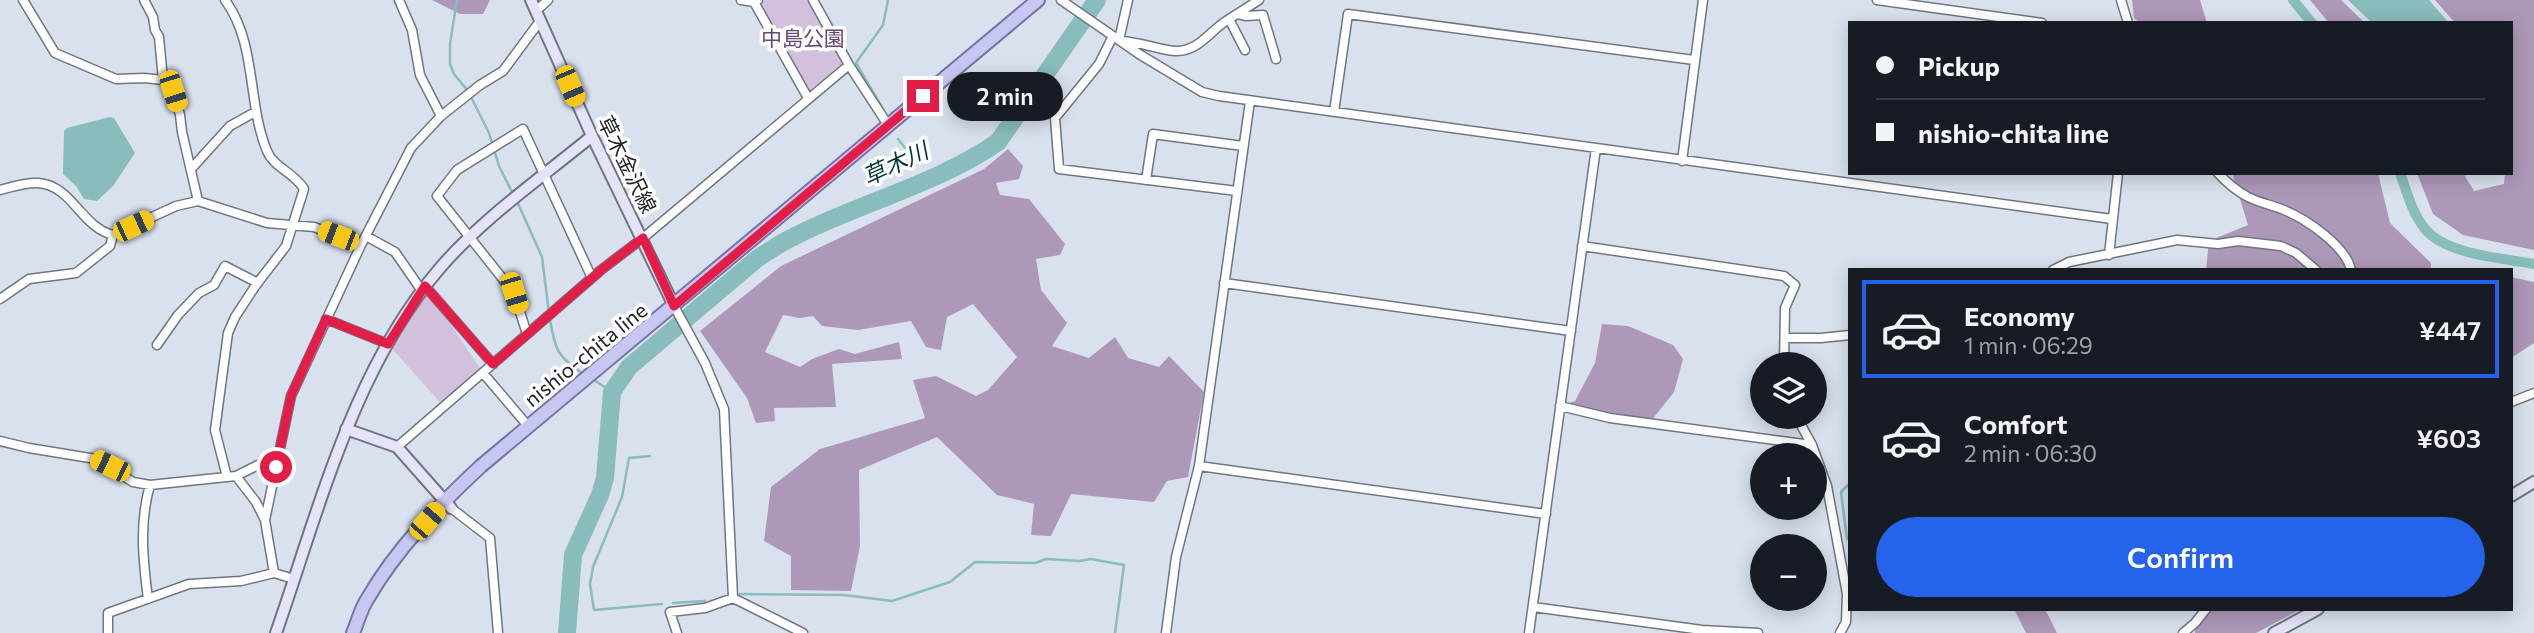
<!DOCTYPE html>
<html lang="en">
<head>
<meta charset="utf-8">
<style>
  body { margin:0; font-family:Commissioner,"Noto Sans JP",sans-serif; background:#242831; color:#f1f3f6; height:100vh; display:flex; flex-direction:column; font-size:26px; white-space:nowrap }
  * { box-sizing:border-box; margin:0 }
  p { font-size:23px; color:#9ea1a6 }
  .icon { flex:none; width:38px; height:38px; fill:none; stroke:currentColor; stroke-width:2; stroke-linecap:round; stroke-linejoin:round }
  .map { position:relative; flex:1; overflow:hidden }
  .panel { position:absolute; left:1848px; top:268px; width:665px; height:343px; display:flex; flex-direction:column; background:#171b24; border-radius:0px; box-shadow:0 4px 18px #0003 }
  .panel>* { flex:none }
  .guide { position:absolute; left:1848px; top:21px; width:665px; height:154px; border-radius:0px; box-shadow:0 4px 18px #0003; display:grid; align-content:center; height:154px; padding:0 28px; background:#171b24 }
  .controls { position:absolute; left:1750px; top:352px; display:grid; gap:14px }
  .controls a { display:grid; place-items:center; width:77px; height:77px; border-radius:50%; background:#171b24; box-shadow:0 4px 18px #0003; font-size:35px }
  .end { position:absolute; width:32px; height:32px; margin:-16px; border:9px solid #e11d48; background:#fff; box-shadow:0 0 0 4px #fff }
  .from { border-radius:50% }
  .bubble { position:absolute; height:49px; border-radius:24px; background:#171b24; box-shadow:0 4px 18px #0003; font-size:23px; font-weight:600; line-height:49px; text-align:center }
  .car { position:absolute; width:21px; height:42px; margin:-21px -10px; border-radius:9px; box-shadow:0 0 5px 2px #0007; background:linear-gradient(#f5c518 24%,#345 0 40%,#f5c518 0 76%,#345 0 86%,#f5c518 0) }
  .guide b { display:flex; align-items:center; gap:24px; height:66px; font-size:26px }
  .guide b+b { border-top:2px solid #363941 }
  .guide i { width:18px; height:18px; background:#f1f3f6 }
  ul { padding:12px 0 0; list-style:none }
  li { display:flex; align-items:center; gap:21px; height:98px; margin:0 14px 10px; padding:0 14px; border:4px solid transparent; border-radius:0px }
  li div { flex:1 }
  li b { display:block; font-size:26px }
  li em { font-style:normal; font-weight:600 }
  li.selected { border-color:#2563eb }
  li>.icon { width:63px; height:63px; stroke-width:1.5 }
  .action { display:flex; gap:14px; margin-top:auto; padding:14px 28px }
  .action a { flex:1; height:80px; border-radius:42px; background:#2563eb; color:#fff; font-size:28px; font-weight:600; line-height:80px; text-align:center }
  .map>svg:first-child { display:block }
</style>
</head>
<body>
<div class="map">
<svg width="2534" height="633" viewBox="0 0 2534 633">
  <rect width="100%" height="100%" fill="#d8e1ed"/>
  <path fill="#d3c0dc" d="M766 0H808L842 60 841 64 808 92 758 5Z
    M425 286 483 373 445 408 388 344Z"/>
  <path fill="#ae98b9" d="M432 0H490L483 14H460Z
    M2132 0H2200L2207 23H2140L2134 18Z
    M2310 0H2341L2365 23H2329Z
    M2435 0H2534V250L2463 235 2433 214 2417 173H2463L2474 191 2504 184 2505 173H2511L2513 160 2511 139V23H2455Z
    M1008 149 1023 166 1019 179 996 183 1000 195 1029 199 1065 244 1060 255 1036 259 1041 290 1067 323 1052 346 1089 358 1115 337 1128 358 1159 367 1169 356 1204 392 1188 477 1167 481 1154 502 1071 494 1051 536 1031 535 1034 504 997 495 937 437 859 470 860 546 851 591 791 590V556L764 541 771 487 820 449 925 418 913 380 936 376 976 396 988 390 1017 357 973 304 947 317 941 350 926 347 911 321 858 330 822 326 813 316 800 318 783 315 765 352 800 367 812 359 839 349 855 354 899 342 902 359 832 364 836 407 774 408 775 421 756 423 747 398 700 331 781 266 984 169Z
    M2232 173H2378L2390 223 2431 263V270H2206L2209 241 2248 225Z
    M2511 277 2534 282V343L2511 358Z
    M1602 324 1628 326 1673 345 1683 359 1674 392 1651 421 1612 417 1572 407 1569 403 1575 401 1595 363Z
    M2014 609H2045L2057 633H2026Z
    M2212 609H2301L2256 633H2195V628Z"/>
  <path fill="#89bcbc" d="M2348 0H2429L2449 23H2372Z
    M110 117 114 118 135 153 113 186 97 201 84 199 76 186 63 174 64 131 67 128Z"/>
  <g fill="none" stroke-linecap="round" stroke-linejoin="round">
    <path stroke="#89bcbc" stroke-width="2.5" d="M457 0 450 44V64L454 74 468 91 489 133 499 166 513 194
      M883 109 856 63 883 25 888 0
      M898 139 918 164
      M516 199 542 257 549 313
      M550 319C555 351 558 357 585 375
      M591 378 612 392
      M650 456 629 458 622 497 593 567 590 584 594 610 662 604
      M1850 483 1841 492 1847 539H1850
      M738 594 844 595 892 601 950 582 975 562 1035 563 1046 559 1079 561 1091 559 1124 565 1115 633
      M673 603 705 601"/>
    <path stroke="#89bcbc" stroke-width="10" d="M2293 0 2312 23
      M2400 173C2407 192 2412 213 2425 229 2447 255 2502 258 2534 264"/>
    <path stroke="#89bcbc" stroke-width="18" d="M567 633 573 555 600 495 605 478 612 392 629 367 758 258 780 244C848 206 935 186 998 142L1097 0"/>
    <g stroke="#6e7680" stroke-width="11">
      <path id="street" d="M23 0 55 53 116 79 144 78 163 80 173 91 180 115 182 132 198 201
        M144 0 153 17 155 30 159 37 163 80
        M225 0C257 43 247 103 267 151 274 168 295 173 304 189L286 246 256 285 235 317 228 333 215 430 227 477
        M399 0 412 30 420 75 441 116
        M741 0 754 2 758 0
        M813 0 849 65 888 125
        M1061 0 1139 54 1202 92 1219 96 2112 219
        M1877 0 2042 23
        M2121 0 2128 23
        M754 2 808 98
        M537 10 548 0
        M1238 14 1245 16 1263 15 1276 59
        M1229 19 1245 50
        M1113 36 1099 64 1055 118 1059 169 1237 191
        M1119 40 1128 0
        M1121 41C1140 42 1157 49 1175 51 1198 52 1209 32 1226 21 1237 14 1248 7 1259 0
        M1334 112 1348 14 1694 60
        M1682 161 1703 0
        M191 169 230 126 255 112
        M2218 173C2227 183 2237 191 2248 197 2260 203 2272 205 2284 210 2306 219 2346 246 2351 270
        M1146 180 1153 134 1243 146
        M0 190C12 187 25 182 38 183 72 185 81 227 113 235L176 206 198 201 267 223 314 227 361 245
        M366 236 395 252 422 291
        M1582 246 1784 276 1795 285 1785 308 1784 364
        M2109 255 2118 173
        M2053 270 2069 262 2177 240 2218 244 2238 241 2281 246 2296 253 2316 270
        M1224 283 1571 331
        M425 286 493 364
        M0 299 29 279 76 273 110 246 113 235
        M674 306 705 363 724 409 733 598
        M326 319 388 344
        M527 334 514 293 437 196 457 170 523 129 592 278
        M1785 338H1821L1850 335
        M157 345 178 315 199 293 214 285 225 266 258 283
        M483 373 528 426
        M2511 402 2534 393
        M1560 406 1610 418 1812 445
        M1796 416 1812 445 1827 486 1847 594 1846 622 1840 633
        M0 441 29 448 96 459 133 482 150 485 236 476 280 454
        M397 447 601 270 643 238 849 65
        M1199 466 1546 514
        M236 476 256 502 265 520
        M451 508 490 538 498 633
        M274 573 265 520 291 396 361 245 411 148 441 116 480 85 503 71 540 21
        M148 599C143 560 139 523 150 485
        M1533 607 1702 630 1758 633
        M108 633V613L189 584 241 581 274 573 294 579
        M677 633 670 612 705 608 733 598 803 633
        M1166 633 1176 557 1199 466 1250 101
        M1529 633 1596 148
        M2183 633 2195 623 2206 609"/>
    </g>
    <g stroke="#6e7680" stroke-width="14">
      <path id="secondary" d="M531 0 592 136 674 306
        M346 429 397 447 451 508
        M2511 496 2534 482
        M276 633C319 510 353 369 440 268 483 218 541 178 592 136
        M2274 633 2318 609"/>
    </g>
    <g stroke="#7675a4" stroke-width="16">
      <path id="primary" d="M353 633C358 621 361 608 368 598 397 548 439 505 481 466L1038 0"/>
    </g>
    <use href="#street" stroke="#fff" stroke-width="8"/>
    <use href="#secondary" stroke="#e4e3f8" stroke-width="10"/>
    <use href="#primary" stroke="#c8c7f1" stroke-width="12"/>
  </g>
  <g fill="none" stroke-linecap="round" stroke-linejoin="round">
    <path stroke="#e11d48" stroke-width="9" d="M276 467 291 396 326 319 388 344 425 286 493 364 601 270 643 238 674 306 923 96"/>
  </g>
  <g text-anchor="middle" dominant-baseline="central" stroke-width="7" stroke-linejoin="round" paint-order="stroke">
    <g font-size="21" fill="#674675" stroke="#fff">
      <text x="803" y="37">中島公園</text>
    </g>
    <g font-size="21" fill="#202328" stroke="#fff">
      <text transform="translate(628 164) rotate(64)">草木金沢線</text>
      <text transform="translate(585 354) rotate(-39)">nishio-chita line</text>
    </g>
    <g font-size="23" font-style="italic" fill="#043738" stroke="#fff">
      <text transform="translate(895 163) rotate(-25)">草木川</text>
    </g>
  </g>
</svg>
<div class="controls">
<a><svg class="icon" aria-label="layers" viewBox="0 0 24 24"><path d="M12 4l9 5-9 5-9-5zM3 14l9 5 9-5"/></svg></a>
<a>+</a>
<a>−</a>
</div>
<i class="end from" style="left:276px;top:467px"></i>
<i class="end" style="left:923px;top:96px"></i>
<div class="bubble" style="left:947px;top:72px;width:116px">2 min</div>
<i class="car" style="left:570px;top:86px;rotate:157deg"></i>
<i class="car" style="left:173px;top:91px;rotate:162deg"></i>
<i class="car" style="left:133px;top:226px;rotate:65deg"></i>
<i class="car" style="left:338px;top:236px;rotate:291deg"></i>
<i class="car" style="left:514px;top:293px;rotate:163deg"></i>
<i class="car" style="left:110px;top:466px;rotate:296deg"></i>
<i class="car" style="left:427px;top:521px;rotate:41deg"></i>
<div class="guide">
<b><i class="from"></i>Pickup</b>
<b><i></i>nishio-chita line</b>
</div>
<section class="panel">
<ul>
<li class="selected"><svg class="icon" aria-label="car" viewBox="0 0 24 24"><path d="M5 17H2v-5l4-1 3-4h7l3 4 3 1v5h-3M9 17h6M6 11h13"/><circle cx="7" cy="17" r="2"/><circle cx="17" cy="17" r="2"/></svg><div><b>Economy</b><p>1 min · 06:29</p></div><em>¥447</em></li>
<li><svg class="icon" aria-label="car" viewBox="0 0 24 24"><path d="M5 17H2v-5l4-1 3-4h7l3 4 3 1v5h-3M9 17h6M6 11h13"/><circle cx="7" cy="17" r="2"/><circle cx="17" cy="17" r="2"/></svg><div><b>Comfort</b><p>2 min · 06:30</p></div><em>¥603</em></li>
</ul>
<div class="action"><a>Confirm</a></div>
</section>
</div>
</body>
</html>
